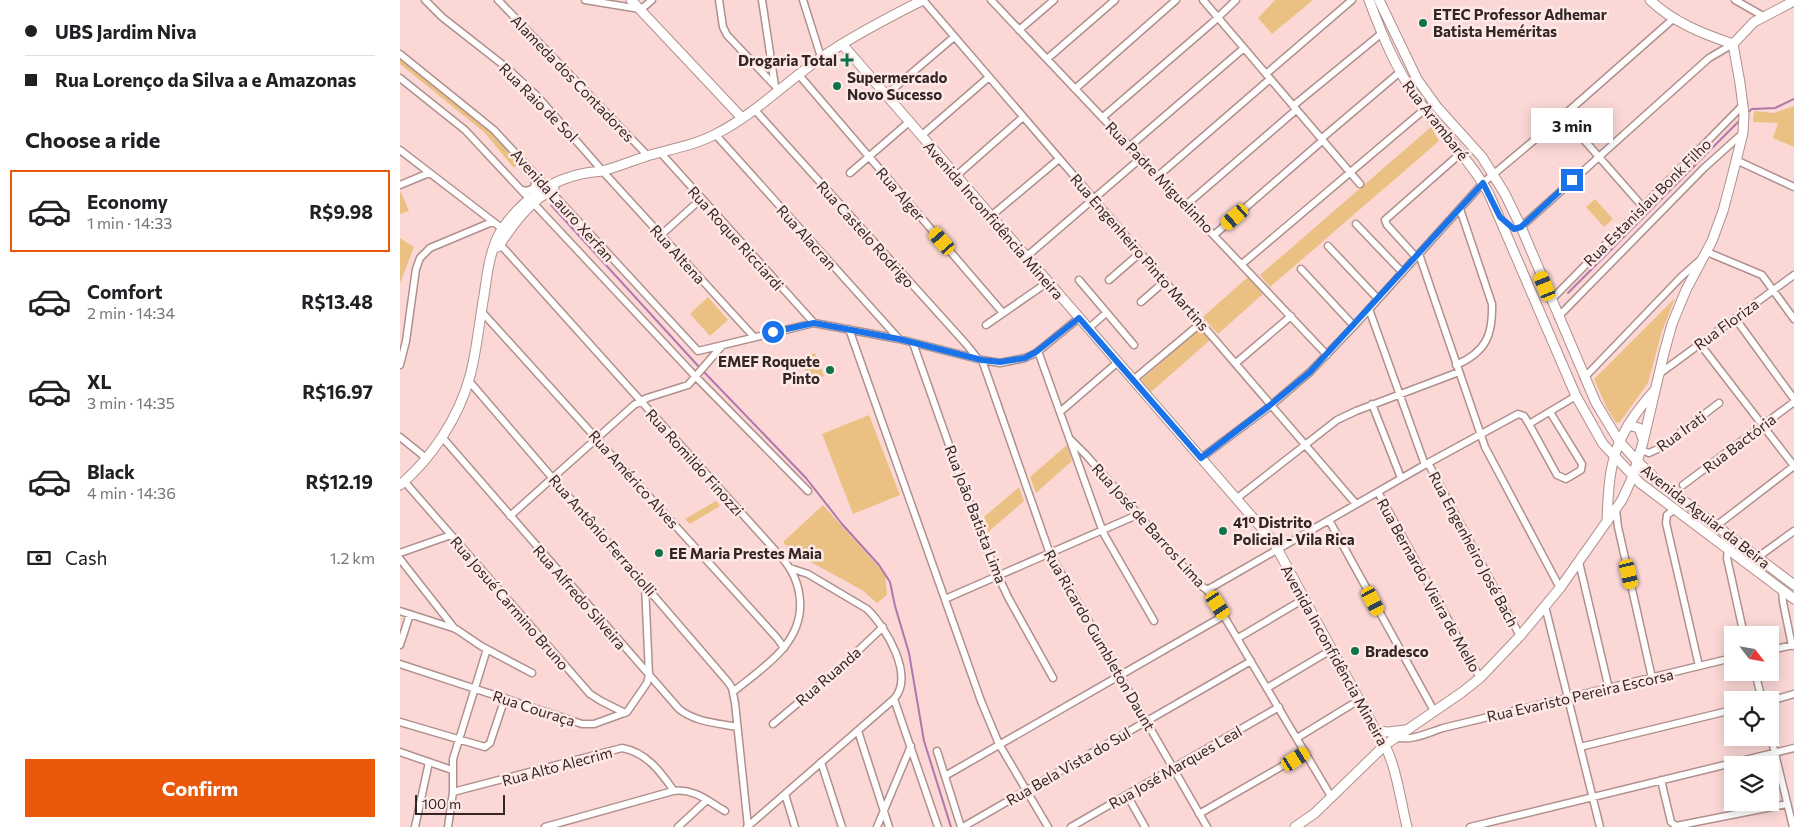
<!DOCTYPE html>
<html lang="en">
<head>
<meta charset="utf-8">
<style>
  body { margin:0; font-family:Commissioner,sans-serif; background:#f6f6f6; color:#202124; height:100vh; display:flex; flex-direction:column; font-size:19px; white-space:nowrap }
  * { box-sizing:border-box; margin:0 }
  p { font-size:16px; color:#757577 }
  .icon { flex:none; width:28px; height:28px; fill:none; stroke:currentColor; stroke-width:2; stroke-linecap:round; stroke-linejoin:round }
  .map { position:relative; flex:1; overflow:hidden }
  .drawer { display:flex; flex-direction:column; background:#fff; width:400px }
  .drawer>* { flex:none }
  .hud { display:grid; align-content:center; height:110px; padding:0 25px; background:#fff }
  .needle { width:32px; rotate:121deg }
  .buttons { position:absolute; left:1324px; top:626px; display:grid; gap:10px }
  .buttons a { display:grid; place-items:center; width:55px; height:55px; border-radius:0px; background:#fff; box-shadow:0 2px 12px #0003; font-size:25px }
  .scale { position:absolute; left:15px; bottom:12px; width:90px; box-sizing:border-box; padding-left:5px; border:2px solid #332625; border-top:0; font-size:14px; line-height:18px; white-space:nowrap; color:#332625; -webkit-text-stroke:4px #fee9e7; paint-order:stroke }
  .end { position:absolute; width:22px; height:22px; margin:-11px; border:6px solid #1a73e8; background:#fff; box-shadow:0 0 0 2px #fff }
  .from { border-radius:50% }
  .bubble { position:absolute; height:35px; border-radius:0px; background:#fff; box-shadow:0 2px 12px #0003; font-size:16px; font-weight:700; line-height:35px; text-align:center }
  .car { position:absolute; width:15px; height:30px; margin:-15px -8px; border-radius:6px; box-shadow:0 0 4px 1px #0007; background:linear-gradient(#f5c518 24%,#345 0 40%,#f5c518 0 76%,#345 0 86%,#f5c518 0) }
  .hud b { display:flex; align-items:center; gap:18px; height:48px; font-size:19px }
  .hud b+b { border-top:1px solid #e0e0e0 }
  .hud i { width:12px; height:12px; background:#202124 }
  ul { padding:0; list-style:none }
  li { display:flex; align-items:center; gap:15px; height:82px; margin:0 10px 8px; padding:0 15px; border:2px solid transparent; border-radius:0px }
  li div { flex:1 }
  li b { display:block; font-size:19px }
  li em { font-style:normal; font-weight:700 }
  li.selected { border-color:#ea580c }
  li>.icon { width:45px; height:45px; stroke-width:1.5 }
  h2 { padding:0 25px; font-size:22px; line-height:60px }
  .pay { display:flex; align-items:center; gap:12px; height:55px; padding:0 25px; font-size:19px }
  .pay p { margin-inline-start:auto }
  .button { display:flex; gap:10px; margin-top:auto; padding:10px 25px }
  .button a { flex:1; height:58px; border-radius:0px; background:#ea580c; color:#fff; font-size:20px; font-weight:700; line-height:58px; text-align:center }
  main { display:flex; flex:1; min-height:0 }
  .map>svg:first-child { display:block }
</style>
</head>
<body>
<main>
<section class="drawer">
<div class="hud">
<b><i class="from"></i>UBS Jardim Niva</b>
<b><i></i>Rua Lorenço da Silva a e Amazonas</b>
</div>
<h2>Choose a ride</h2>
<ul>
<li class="selected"><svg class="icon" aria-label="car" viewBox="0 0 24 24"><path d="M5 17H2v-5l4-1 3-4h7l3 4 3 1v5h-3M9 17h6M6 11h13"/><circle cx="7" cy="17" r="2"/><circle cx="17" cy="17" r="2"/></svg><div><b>Economy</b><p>1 min · 14:33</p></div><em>R$9.98</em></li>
<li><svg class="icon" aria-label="car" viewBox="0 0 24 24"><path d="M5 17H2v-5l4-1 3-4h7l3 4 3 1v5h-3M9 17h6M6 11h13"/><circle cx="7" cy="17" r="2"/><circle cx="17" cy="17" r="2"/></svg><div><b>Comfort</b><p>2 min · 14:34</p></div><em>R$13.48</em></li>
<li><svg class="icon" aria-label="car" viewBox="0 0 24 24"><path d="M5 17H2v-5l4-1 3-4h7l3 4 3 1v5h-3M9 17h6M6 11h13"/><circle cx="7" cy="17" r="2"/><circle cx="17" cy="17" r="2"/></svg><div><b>XL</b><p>3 min · 14:35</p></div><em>R$16.97</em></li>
<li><svg class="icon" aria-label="car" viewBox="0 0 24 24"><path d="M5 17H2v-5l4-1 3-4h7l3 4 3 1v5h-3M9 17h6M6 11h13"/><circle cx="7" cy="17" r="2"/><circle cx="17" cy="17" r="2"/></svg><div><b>Black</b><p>4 min · 14:36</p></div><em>R$12.19</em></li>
</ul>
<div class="pay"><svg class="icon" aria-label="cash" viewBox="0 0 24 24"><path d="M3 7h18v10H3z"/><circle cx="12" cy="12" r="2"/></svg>Cash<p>1.2 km</p></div>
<div class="button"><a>Confirm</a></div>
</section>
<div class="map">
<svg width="1394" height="827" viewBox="0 0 1394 827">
  <rect width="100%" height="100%" fill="#fbd8d5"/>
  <path fill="#eac183" d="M875 0H913L872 34 858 18Z
    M0 50 66 103 101 134 120 162 114 168 84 132 0 64Z
    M1394 106V147L1373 138 1378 123 1353 122 1354 111 1374 113Z
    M1031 127 1039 141 870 287 860 275Z
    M1 192 9 211 0 214V193Z
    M1195 199 1213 219 1204 227 1186 207Z
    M0 238 14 247 0 283Z
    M848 277 863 294 818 334 803 317Z
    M308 297 328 320 310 336 290 314Z
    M1275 298 1262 331 1248 383 1220 422 1216 423 1207 408 1194 379Z
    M799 328 810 340 751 392 741 380Z
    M415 353 424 376 409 382 401 358Z
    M469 415 500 495 453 514 422 434Z
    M667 445 672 461 636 493 630 477Z
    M619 487 624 501 588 532 584 517Z
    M316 501 320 506 290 524 285 519Z
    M423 505 485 574 487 595 477 603 462 590 392 552 383 542Z"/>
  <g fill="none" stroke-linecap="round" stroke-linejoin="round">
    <path stroke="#b077ac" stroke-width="2" d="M1347 113 1352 109 1375 108 1394 99
      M151 205 300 368
      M1168 293 1340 120
      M303 371 406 478 442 524 479 565 490 582 495 606 509 653 524 741 551 827"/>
    <g stroke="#b0908d" stroke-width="9">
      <path id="street" d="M25 0 42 17 107 68 137 96 207 176 354 337
        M98 0 248 156
        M185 0 240 9 245 6 252 0
        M319 0 323 27 327 35 379 90
        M362 0 375 86
        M403 0 421 57
        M523 0 956 504
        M591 0 927 355
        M803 0 960 184
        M1335 0 1363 16
        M619 30 654 0
        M0 54 94 130 298 351 414 323 499 339 582 360 600 363 625 358 636 353 679 318
        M647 59 715 0
        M866 74 952 0
        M399 75 603 313
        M0 78 65 130 295 376 408 491
        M675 89 776 0
        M486 95 554 37
        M893 106 982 33
        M354 109 566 344 578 359
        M1163 116 1243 207
        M703 117 812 23 836 0
        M315 134 499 339
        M521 136 589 77
        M921 139 1000 72
        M730 146 844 48
        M0 150 104 230
        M260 152 414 323
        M1336 160 1394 187
        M450 173 509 122
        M556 176 623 117
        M758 176 870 79
        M0 185 29 173
        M122 190 127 191 134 188 136 177
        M786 205 896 110
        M591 216 659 159
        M956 224 1002 272
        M1121 227 1309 58 1333 44
        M261 235 301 199
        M814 235 922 141
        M99 243 381 557C393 570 399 583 400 601 403 644 362 668 333 692
        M928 246 978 299
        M1307 252 1362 275 1394 319
        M1019 254 1085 447 1160 588
        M626 257 741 158
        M1016 257 987 225 985 220 1061 153
        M842 264 1025 109
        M901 269 954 326
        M679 280 734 345
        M709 280 740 253
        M1151 300 1344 104
        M741 302 765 281
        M969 309 1025 465
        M81 311 377 638 384 648
        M1158 317 1304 168 1343 133
        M1335 318 1394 399
        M586 325 648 282
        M449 329 581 701 599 744 648 827
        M688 329 706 313
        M513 343 583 541 598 576 609 599 653 678
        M1300 344 1394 466
        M638 351 700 524 705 536 754 621
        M582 360 650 554 807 827
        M836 363 891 316
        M0 365 6 341 16 269 20 258 30 248 92 222
        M1056 365C1086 352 1093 335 1092 304L1060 209
        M1259 374 1394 275
        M1184 378 1281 277 1299 261
        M733 380 801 323
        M69 381 328 682 332 688 335 703 348 827
        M972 404 1001 478
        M660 412 718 362
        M1129 424 1157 475 1166 479 1181 470 1182 464 1150 412
        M0 437 26 458
        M42 437 279 709C295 722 317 723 337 727
        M669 438 686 455 766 546 796 582 807 590 812 596 932 798
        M1241 450 1249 453 1260 448 1319 403
        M801 458 869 407 910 372 954 326 1083 183 1163 116 1273 19
        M1028 463 1120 636
        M4 481 190 694 201 701 225 713
        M1283 485 1394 402
        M978 492 1080 678
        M836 499 937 420 956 411 1059 372
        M1275 509 1267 515 1266 523 1299 666
        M1216 510 1218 527 1252 678
        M110 516 234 405 247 398 288 385 321 347
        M929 520 1034 711
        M1316 526 1394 466
        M1328 548 1327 558 1344 635
        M0 553 51 535
        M1358 557 1394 531
        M0 559 55 629
        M1179 562 1209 689
        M1382 589 1383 602 1392 646
        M807 590 1028 463 1118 414 1124 416 1129 424 1176 396
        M545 599 737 515
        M1145 606 1200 827
        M0 611 56 629 81 646 132 673
        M838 638 904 599
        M0 645 10 614
        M1370 650 1394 645
        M0 664 182 724H194L227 712 247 683 249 675 245 585
        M1355 672 1362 700
        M867 688 931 650
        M494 699 538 827
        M1370 701 1394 694
        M0 722 85 747 90 743 105 698
        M373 724 441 667 483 627
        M458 731 489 827
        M1370 733 1393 827
        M996 737C1010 742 1030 732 1043 728L1332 658
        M897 738 959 700
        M1180 747 1332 710
        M537 751 561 827
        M0 752 52 770
        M421 762 442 827
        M545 776 825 615
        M1261 780 1271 822 1276 826 1387 804
        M53 792 222 748C246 752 261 772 274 791
        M385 794 395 827
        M727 795 745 827
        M799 814 905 753
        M15 827 29 762
        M48 827 53 792V759L87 649
        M145 827 273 791C294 788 308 801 325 811
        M278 827 307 800
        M347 827 494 699C515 676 486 627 467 609L408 574 390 568
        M477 827 511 746
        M563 827 851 661
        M671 827 879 707
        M1070 827 1394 748"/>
    </g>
    <g stroke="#b0908d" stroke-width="11">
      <path id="secondary" d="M231 0 342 118
        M969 0C982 35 996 69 1018 100 1040 132 1070 159 1089 194L1176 396 1203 444 1240 483 1394 599
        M979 0 1017 79 1037 107 1082 157 1105 194 1121 227 1196 403 1219 441 1237 461 1259 482 1394 585
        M1250 0C1273 22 1303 34 1333 44
        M442 44 873 541 976 731C996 757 999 795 1007 827
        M1333 44 1354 22 1394 1
        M98 247C112 226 130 200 154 189
        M1228 425 1239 428 1243 439
        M0 485C32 458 59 417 70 376 77 350 79 322 84 296 87 274 90 248 102 229 122 200 151 179 186 173 192 172 197 172 202 171 218 167 234 160 250 155 272 149 295 145 316 134 355 114 386 82 422 57 454 35 489 17 523 0
        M1207 522C1209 462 1213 437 1255 390
        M976 731 988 732 1005 730
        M895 827 915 813 985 745 1061 693 1080 678 1120 636 1160 588 1222 500 1233 476 1243 442 1264 353 1272 324 1286 290 1312 241 1323 211 1332 177 1343 133 1344 114 1340 83 1333 44"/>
    </g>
    <use href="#street" stroke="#fff" stroke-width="6"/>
    <use href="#secondary" stroke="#fff" stroke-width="9"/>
  </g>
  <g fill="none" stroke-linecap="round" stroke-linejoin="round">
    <path stroke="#1a73e8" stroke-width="6" d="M373 332 414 323 499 339 582 360 600 362 625 358 636 352 679 318 801 458 869 406 910 372 1083 183 1100 217 1114 229 1121 227 1172 180"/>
  </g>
  <g fill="#0f734a" stroke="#fee9e7" stroke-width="2">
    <circle cx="1023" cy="23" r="5"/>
    <path d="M444.5 52.5h5v5h5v5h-5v5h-5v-5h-5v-5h5z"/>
    <circle cx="437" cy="86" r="5"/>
    <circle cx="430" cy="370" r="5"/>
    <circle cx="823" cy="531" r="5"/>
    <circle cx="259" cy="553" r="5"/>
    <circle cx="955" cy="651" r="5"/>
  </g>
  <g text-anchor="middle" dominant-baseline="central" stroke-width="5" stroke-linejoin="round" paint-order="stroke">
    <g font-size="15" font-weight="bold" fill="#332625" stroke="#fee9e7" text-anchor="start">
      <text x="1033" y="14">ETEC Professor Adhemar<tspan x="1033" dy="17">Batista Heméritas</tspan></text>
      <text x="437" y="60" text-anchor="end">Drogaria Total</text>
      <text x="447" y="77">Supermercado<tspan x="447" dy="17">Novo Sucesso</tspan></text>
      <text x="420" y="361" text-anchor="end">EMEF Roquete<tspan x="420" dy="17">Pinto</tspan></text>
      <text x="833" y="522">41º Distrito<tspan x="833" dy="17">Policial - Vila Rica</tspan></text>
      <text x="269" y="553">EE Maria Prestes Maia</text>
      <text x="965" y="651">Bradesco</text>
    </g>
    <g font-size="15" fill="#332625" stroke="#fee9e7">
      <text transform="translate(173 78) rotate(46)">Alameda dos Contadores</text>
      <text transform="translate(139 102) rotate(45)">Rua Raio de Sol</text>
      <text transform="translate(1036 120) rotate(52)">Rua Arambaré</text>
      <text transform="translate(760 177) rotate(46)">Rua Padre Miguelinho</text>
      <text transform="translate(501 194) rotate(49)">Rua Alger</text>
      <text transform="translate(1247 202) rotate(-45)">Rua Estanislau Bonk Filho</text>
      <text transform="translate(163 205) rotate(48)">Avenida Lauro Xerfan</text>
      <text transform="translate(594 220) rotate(49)">Avenida Inconfidência Mineira</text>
      <text transform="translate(466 234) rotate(48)">Rua Castelo Rodrigo</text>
      <text transform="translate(407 237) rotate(48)">Rua Alacran</text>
      <text transform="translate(336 238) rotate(48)">Rua Roque Ricciardi</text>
      <text transform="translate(740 252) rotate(49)">Rua Engenheiro Pinto Martins</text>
      <text transform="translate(278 254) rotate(48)">Rua Altena</text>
      <text transform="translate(1326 324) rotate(-36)">Rua Floriza</text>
      <text transform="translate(1281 431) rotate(-36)">Rua Irati</text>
      <text transform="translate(1339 443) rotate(-37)">Rua Bactória</text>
      <text transform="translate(295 462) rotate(48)">Rua Romildo Finozzi</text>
      <text transform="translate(234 479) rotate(48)">Rua Américo Alves</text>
      <text transform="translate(576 514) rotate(69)">Rua João Batista Lima</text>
      <text transform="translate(1306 516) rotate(38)">Avenida Aguiar da Beira</text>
      <text transform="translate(749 525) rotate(48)">Rua José de Barros Lima</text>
      <text transform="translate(203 535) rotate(49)">Rua Antônio Ferraciolli</text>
      <text transform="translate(1074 549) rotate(62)">Rua Engenheiro José Bach</text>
      <text transform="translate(1029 585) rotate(61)">Rua Bernardo Vieira de Mello</text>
      <text transform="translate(180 597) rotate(49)">Rua Alfredo Silveira</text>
      <text transform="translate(110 603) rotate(49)">Rua Josué Carmino Bruno</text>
      <text transform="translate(700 640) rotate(60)">Rua Ricardo Gumbleton Daunt</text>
      <text transform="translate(935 655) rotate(61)">Avenida Inconfidência Mineira</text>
      <text transform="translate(428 676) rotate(-41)">Rua Ruanda</text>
      <text transform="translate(1180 695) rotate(-13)">Rua Evaristo Pereira Escorsa</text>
      <text transform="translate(134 708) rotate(18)">Rua Couraça</text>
      <text transform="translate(157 766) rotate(-15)">Rua Alto Alecrim</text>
      <text transform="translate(668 766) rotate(-30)">Rua Bela Vista do Sul</text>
      <text transform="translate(775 767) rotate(-30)">Rua José Marques Leal</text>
    </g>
  </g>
</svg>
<div class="buttons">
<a><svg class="needle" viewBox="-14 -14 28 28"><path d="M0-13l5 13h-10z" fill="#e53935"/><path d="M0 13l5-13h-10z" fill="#757577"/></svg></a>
<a><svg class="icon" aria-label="locate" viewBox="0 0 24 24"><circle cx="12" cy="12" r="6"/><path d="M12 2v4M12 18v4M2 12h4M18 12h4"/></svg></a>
<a><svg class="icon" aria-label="layers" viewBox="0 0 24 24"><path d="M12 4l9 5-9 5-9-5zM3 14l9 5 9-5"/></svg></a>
</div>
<div class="scale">100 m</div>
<i class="end from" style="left:373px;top:332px"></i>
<i class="end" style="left:1172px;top:180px"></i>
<div class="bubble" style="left:1131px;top:108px;width:82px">3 min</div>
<i class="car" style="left:835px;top:217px;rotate:229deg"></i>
<i class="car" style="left:542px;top:241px;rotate:319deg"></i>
<i class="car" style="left:1145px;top:286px;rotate:338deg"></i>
<i class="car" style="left:1229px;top:574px;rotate:167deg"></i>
<i class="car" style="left:973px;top:601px;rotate:152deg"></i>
<i class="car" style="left:818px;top:605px;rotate:147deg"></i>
<i class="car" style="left:896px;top:759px;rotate:58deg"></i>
</div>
</main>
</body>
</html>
